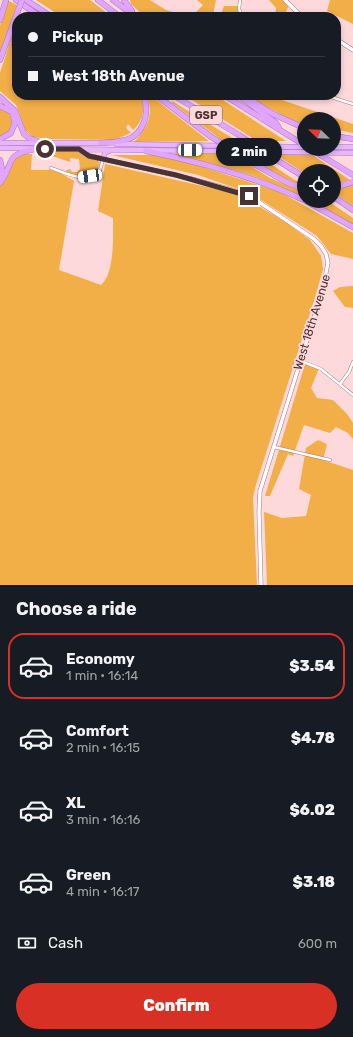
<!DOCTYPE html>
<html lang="en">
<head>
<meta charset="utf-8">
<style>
  body { margin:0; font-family:Rubik,sans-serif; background:#20242c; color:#f1f3f6; height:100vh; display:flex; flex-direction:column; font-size:15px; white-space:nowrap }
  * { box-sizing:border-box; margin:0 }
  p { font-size:13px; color:#9ea1a6 }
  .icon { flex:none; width:22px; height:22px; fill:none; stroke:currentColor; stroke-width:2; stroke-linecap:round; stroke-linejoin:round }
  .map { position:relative; height:585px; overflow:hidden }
  .details { display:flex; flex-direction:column; background:#171b24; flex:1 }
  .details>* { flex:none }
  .hud { position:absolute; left:12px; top:12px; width:329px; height:88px; border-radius:16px; box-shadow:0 2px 6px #0003; display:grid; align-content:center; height:88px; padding:0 16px; background:#171b24 }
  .needle { width:26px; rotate:293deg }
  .controls { position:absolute; left:297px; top:112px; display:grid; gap:8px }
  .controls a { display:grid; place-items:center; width:44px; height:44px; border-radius:50%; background:#171b24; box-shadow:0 2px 6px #0003; font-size:20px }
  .end { position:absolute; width:18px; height:18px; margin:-9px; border:5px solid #493234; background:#fff; box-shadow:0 0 0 2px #fff }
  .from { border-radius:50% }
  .bubble { position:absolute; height:28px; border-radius:14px; background:#171b24; box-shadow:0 2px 6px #0003; font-size:13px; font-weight:800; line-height:28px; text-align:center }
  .car { position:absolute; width:12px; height:24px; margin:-12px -6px; border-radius:5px; box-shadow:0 0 3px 1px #0007; background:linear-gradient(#fff 24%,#345 0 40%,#fff 0 76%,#345 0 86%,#fff 0) }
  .hud b { display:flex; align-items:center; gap:14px; height:38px; font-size:15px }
  .hud b+b { border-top:1px solid #363941 }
  .hud i { width:10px; height:10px; background:#f1f3f6 }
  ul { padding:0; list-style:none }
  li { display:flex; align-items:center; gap:12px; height:66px; margin:0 8px 6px; padding:0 8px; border:2px solid transparent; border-radius:16px }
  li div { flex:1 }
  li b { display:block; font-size:15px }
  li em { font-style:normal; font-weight:800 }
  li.selected { border-color:#d93025 }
  li>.icon { width:36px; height:36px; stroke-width:1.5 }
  h2 { padding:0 16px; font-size:18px; line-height:48px }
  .pay { display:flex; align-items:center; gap:10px; height:44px; padding:0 16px; font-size:15px }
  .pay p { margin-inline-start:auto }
  .cta { display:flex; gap:8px; margin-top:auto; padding:8px 16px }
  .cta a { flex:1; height:46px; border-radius:24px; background:#d93025; color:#fff; font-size:16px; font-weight:800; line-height:46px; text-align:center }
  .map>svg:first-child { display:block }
</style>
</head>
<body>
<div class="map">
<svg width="353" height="585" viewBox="0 0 353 585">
  <rect width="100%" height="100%" fill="#fdd9db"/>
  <path fill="#f2ae47" d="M7 0 17 5 0 53V26Z
    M36 0H90L112 17H62Z
    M130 0H150L166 10 191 17 203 5 197 0H216L213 15 221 14 224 6H238L239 12 229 17H145L131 4Z
    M269 0H284L289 5 284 17H275L276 8Z
    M330 0H353V24L327 11Z
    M12 35 13 50 17 61V95H141C145 109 144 120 133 130L128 124 126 128 131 133 114 140 51 139 33 137 25 130 16 105 0 91V73Z
    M146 95H150L209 141 134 142C147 129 155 113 146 95Z
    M184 95H215L286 141H257Z
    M245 95H267L353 124V133L334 129V119H304V124L295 122Z
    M172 101 237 141H223L172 103Z
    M0 108C16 112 16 132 0 137Z
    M80 151 84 156 100 162 98 169C87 175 76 178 65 171L70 169 72 172H77L80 169 79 159 70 158V162L46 154 47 152Z
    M230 153 270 178 304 192V199C261 174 217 165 170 154Z
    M22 154H32L31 170H56L74 181 59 270 101 285C115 273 113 235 113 218L98 211 105 164 238 194 284 221 310 240 321 256 323 269 316 294 255 488 253 498 257 585H0V186L14 160Z
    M275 154H311L350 180 334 184V171H304V173Z
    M112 155H166L280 192 353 233V259L331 254 317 236 250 193 198 175Z
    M243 155H257L304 186 278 176Z
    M353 184V206L334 193V189Z
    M308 201H328L353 218V227Z
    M353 286V308L345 307 333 291 340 287Z
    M305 364 319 368 311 388 317 398 333 400 347 414 353 423V439L348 433 336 427 330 433 304 425 293 456 288 454 270 496H265Z
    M318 440 327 444 323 460 353 470V585H267L264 512 282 518 306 516 311 495 299 489 306 448Z"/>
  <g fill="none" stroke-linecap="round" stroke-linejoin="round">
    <g stroke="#ad787c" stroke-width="3.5">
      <path id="minor" d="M240 0 239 9 242 17
        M325 95 353 104
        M51 168C66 173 86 185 100 170L103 159
        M301 361 321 369 353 395
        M340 384 349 372 353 362
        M274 447 330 460"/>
    </g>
    <g stroke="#ad787c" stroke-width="4.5">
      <path id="tertiary" d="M285 0 302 17
        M336 39 353 50
        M103 159 192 179 236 191 253 198 314 239 321 246 326 254 328 263 322 292 260 491 259 512 261 585"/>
    </g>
    <g stroke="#ac7cb8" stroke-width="5.5">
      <path id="trunk" d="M0 143H104
        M116 144 304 147
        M334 147H353
        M0 148 353 153
        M79 149 89 156 103 159 105 153 109 151"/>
    </g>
    <g stroke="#ac7cb8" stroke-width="6">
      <path id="motorway" d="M16 0 41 17
        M26 0 52 17
        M98 0 120 17
        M113 0 136 17
        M124 0 132 11
        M0 20 6 0
        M17 25 14 43 17 57
        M0 60 19 8
        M156 95 210 136
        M173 95 239 135
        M224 95 304 145
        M238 95 276 123 279 128
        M243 95 273 114 304 128
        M0 97 15 111 24 134 29 138 43 143
        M0 106 12 112 15 123 11 133 0 139
        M334 136 353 139
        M101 143C109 143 118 142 126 140 145 134 150 111 143 95
        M146 151C201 162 253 176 304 200
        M322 156 353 175
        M274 158 304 177
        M0 160 2 169 0 178
        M249 161 288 183 304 188
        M0 183C15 163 3 155 35 149
        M334 188 353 182
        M334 197 353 210
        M306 201 353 227"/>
    </g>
    <use href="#minor" stroke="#fff" stroke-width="2.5"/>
    <use href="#tertiary" stroke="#fff" stroke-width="3.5"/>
    <use href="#trunk" stroke="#e7b6ff" stroke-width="4.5"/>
    <use href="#motorway" stroke="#e1a4ff" stroke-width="5"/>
    <g stroke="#ac7cb8" stroke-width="6" stroke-linecap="butt">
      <path id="motorway-bridge" d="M19 8 22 0
        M239 135 274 158
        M210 136 249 161
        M311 149 322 156"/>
    </g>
    <use href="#motorway-bridge" stroke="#e1a4ff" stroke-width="5"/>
  </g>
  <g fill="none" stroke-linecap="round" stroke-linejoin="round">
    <path stroke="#493234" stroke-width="5" d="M45 149H79L89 156 176 175 249 196"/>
  </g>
  <g text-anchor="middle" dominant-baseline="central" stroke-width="3.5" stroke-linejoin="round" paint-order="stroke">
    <rect fill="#fdd9db" stroke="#7f6466" stroke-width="1" x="190" y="106" width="32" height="18" rx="3"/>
    <g font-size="11" font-weight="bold" fill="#493234">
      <text x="206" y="115">GSP</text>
    </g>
    <g font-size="12" fill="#493234" stroke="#fdd9db">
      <text transform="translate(312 322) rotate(-73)">West 18th Avenue</text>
    </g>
  </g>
</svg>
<div class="controls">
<a><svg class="needle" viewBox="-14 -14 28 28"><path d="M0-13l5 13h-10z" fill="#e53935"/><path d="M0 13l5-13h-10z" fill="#9ea1a6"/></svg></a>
<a><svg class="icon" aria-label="locate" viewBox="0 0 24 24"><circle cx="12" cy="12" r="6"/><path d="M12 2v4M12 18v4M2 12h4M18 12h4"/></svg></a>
</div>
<i class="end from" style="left:45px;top:149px"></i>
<i class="end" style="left:249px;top:196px"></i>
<div class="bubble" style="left:216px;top:138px;width:66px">2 min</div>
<i class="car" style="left:190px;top:150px;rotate:90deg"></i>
<i class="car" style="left:90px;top:176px;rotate:262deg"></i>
<div class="hud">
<b><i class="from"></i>Pickup</b>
<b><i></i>West 18th Avenue</b>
</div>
</div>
<section class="details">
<h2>Choose a ride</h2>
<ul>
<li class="selected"><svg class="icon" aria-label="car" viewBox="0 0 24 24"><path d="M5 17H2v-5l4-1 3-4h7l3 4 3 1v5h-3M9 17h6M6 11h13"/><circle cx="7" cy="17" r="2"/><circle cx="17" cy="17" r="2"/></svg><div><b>Economy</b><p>1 min · 16:14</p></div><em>$3.54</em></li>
<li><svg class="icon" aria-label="car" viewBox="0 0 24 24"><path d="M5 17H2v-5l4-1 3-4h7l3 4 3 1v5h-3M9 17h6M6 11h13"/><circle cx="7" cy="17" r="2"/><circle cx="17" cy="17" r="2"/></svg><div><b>Comfort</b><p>2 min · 16:15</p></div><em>$4.78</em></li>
<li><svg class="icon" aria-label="car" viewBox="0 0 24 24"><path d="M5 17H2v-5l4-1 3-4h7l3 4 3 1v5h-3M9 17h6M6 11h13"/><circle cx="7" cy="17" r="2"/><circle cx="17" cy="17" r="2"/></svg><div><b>XL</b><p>3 min · 16:16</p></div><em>$6.02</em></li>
<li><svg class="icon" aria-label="car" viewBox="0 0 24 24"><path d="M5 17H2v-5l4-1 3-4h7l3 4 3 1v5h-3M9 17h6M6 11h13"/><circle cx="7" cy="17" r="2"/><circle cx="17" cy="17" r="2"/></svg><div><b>Green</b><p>4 min · 16:17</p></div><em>$3.18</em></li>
</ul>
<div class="pay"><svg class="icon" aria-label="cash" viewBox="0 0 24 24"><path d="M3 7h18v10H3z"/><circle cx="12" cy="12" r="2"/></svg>Cash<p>600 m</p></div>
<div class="cta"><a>Confirm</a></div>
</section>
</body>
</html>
